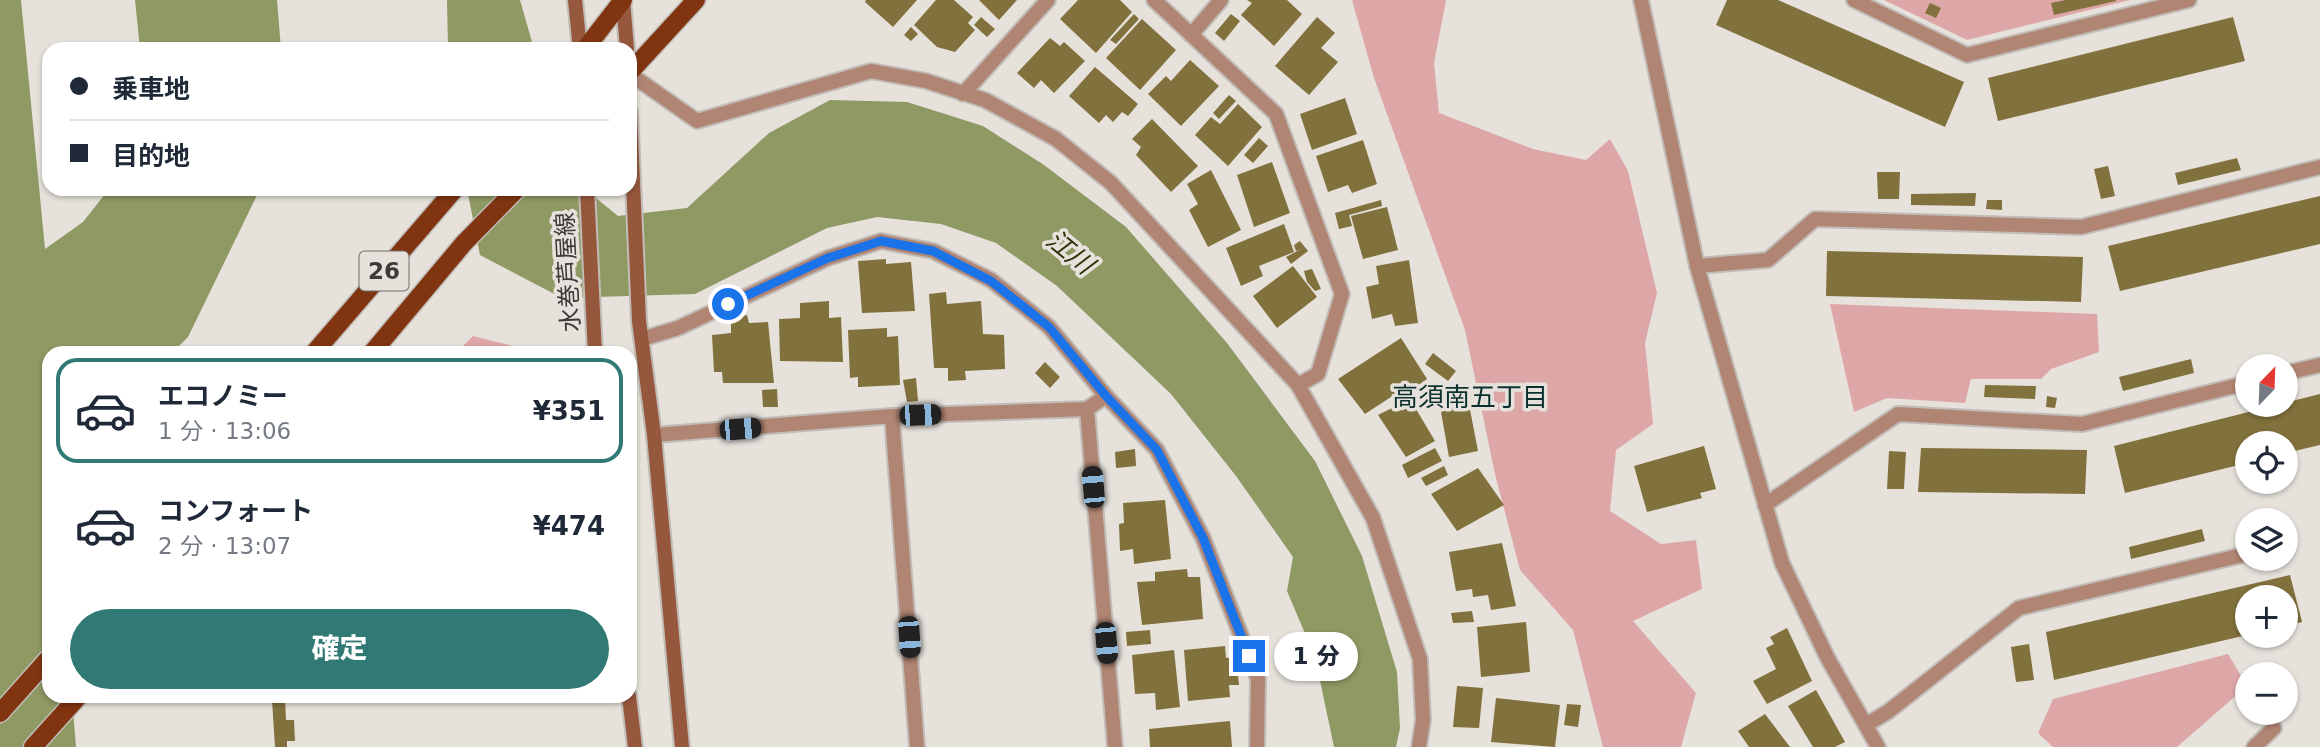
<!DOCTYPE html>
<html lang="ja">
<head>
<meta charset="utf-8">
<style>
  body { margin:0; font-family:"DejaVu Sans","Noto Sans JP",sans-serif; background:#f6f6f7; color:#1f2937; height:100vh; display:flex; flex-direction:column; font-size:26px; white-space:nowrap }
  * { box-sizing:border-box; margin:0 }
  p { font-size:23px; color:#747a83 }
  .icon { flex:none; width:38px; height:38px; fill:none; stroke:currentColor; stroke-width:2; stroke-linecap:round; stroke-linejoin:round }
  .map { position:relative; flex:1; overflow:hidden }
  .drawer { position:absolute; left:42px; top:346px; width:595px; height:357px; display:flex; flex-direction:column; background:#fff; border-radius:21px; box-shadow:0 2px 5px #0004 }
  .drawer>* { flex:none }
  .banner { position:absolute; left:42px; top:42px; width:595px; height:154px; border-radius:21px; box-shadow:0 2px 5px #0004; display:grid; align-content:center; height:154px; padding:0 28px; background:#fff }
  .needle { width:46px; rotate:23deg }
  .buttons { position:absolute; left:2235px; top:354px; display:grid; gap:14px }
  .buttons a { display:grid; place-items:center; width:63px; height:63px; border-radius:50%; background:#fff; box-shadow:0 2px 5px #0004; font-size:35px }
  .end { position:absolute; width:32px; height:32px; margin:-16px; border:9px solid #1a73e8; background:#fff; box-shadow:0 0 0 4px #fff }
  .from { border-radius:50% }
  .bubble { position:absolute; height:49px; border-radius:24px; background:#fff; box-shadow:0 2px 5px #0004; font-size:23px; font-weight:800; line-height:49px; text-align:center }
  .car { position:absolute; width:21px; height:42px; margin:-21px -10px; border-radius:9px; box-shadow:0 0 5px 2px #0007; background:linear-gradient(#222 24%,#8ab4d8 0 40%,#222 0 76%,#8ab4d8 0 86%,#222 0) }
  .banner b { display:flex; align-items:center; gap:24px; height:66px; font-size:26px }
  .banner b+b { border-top:2px solid #e0e1e3 }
  .banner i { width:18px; height:18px; background:#1f2937 }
  ul { padding:12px 0 0; list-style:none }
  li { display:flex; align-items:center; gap:21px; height:105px; margin:0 14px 10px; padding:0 14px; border:4px solid transparent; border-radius:21px }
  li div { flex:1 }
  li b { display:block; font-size:26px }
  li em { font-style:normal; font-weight:800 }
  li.selected { border-color:#307975 }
  li>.icon { width:63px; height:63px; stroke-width:1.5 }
  .cta { display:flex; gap:14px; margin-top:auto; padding:14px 28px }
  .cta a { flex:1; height:80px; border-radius:42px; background:#307975; color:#fff; font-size:28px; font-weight:800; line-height:80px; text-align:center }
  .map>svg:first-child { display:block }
</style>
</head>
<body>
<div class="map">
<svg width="2320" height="747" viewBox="0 0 2320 747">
  <rect width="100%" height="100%" fill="#e6e1db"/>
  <path fill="#dea7a7" d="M1352 0H1446L1434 63 1439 113 1533 149 1586 160 1610 139 1628 171 1657 293 1645 343 1653 424 1616 450 1610 511 1661 544 1696 540 1702 589 1633 621 1696 693 1681 747H1603L1573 630 1520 570 1495 474 1465 330 1374 78Z
    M1884 0H2130L1967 40Z
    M1830 304 2097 314 2099 352 2051 369 2041 379H1971L1965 403 1887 398 1854 412Z
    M473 336 541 353H456Z
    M2228 654 2247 686 2177 747H2053L2038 733 2053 699Z"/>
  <path fill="#8f9964" d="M0 0H21L45 249 83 222 109 189H260L188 337 172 353 49 354V696L72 697 76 747H0Z
    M135 0H277L281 49H140Z
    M447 0H520L534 49H448Z
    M830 100 907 102 983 126 1044 165 1126 227 1227 343 1315 461 1362 556 1397 672 1400 728 1396 747H1334L1315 657 1287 591 1293 557 1236 476 1171 394 1057 286 996 243 941 224 877 217 827 228 695 294 562 298 480 255 467 189H585L618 216 687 208 769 133Z"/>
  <path fill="#81713c" d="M866 0H917L893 27 865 2Z
    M936 0H954L973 17 968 23 975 30 955 52 937 47 914 25Z
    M979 0H1017L999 20Z
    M1078 0H1120L1132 12 1096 53 1060 19Z
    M1247 0H1287L1302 14 1274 46 1241 15 1252 3Z
    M1727 0H1778L1964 82 1945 127 1716 25Z
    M2066 0H2116V1L2054 15 2051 3Z
    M1930 3 1941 8 1936 18 1925 13Z
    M1134 14 1139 19 1116 44 1110 40Z
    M1231 14 1240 21 1224 41 1215 33Z
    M981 17 995 29 987 37 974 25Z
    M1317 17 1335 33 1321 48 1338 62 1309 95 1275 66Z
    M2233 17 2245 61 1998 121 1988 78Z
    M1142 19 1176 50 1140 90 1106 58Z
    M911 27 918 34 911 41 904 35Z
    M1050 38 1060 46 1064 42 1085 61 1054 93 1041 80 1034 88 1017 73Z
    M1190 60 1219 86 1181 126 1148 94 1166 76 1171 81Z
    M1095 67 1138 104 1128 116 1122 112 1113 122 1106 115 1099 123 1069 96Z
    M1229 95 1236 101 1219 119 1213 113Z
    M1345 98 1357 134 1312 150 1300 114Z
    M1238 104 1262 127 1228 166 1195 135 1211 117 1220 124Z
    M1152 119 1198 166 1171 192 1136 155 1141 147 1132 139Z
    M1259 138 1268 146 1253 163 1244 155Z
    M1363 140 1377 184 1352 193 1348 185 1328 192 1316 156Z
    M2237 158 2241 170 2178 185 2175 173Z
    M1272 162 1290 213 1254 227 1237 175Z
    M2108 166 2115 196 2101 199 2094 169Z
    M1211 170 1241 230 1208 247 1189 210 1198 204 1187 184Z
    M1877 172H1900L1899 199H1878Z
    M1976 193 1975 206 1911 205V194Z
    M2320 196V244L2120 291 2108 246Z
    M1381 200 1382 206 1349 215 1352 226 1339 229 1335 213Z
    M1987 200H2002V210L1986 209Z
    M1387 207 1398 250 1363 259 1351 216Z
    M1284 224 1294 252 1259 266 1263 276 1241 286 1226 248Z
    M1300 241 1308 251 1291 264 1286 257 1301 249 1296 251 1294 245Z
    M1827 251 2083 257 2081 302 1826 296Z
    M886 259V264L911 262 915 311 862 313 858 261Z
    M1409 260 1418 323 1395 326 1392 314 1372 319 1366 287 1379 284 1376 266Z
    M1293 266 1317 297 1277 328 1253 296Z
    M1312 269 1321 289 1315 291 1307 282 1304 271Z
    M946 292 947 304 981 301 983 334 1004 335 1005 369 965 371 966 380 948 381V368H934L929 294Z
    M829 301V318L841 317 843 362 780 361 779 319 800 318V303Z
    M747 315 749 323 768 322 774 383H723L722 372H714L712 335 731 333V318Z
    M887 328V337L898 336 900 385 858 387V377L850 378 848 330Z
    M1401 338 1427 379 1397 400 1394 395 1365 414 1338 379Z
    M1433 353 1456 371 1448 381 1425 364Z
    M2191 359 2194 373 2123 391 2119 377Z
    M1045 362 1060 377 1050 388 1035 373Z
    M916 378 918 401 907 402 903 380Z
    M1985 385 2036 386 2035 399 1984 397Z
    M777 389 778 407H763L762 390Z
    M1466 389 1478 451 1449 457 1438 395Z
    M2320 394V445L2286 453V443H2247V463L2125 493 2114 446Z
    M2047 396 2057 398 2055 408 2046 407Z
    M1410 399 1435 441 1406 457 1378 415Z
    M1704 446 1716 489 1700 493 1702 498 1647 512 1634 466Z
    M1435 448 1442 461 1408 478 1402 465Z
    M1921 448 2087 450 2085 494 1918 492Z
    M1135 449 1136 466 1116 468 1115 452Z
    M1889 451 1906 452 1904 489H1887Z
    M1444 466 1448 475 1426 486 1421 478Z
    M1478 468 1504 505 1457 531 1431 494Z
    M1165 500 1171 559 1134 564 1133 549 1120 551 1119 524 1124 523 1123 503Z
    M2202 529 2205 541 2131 559 2129 547Z
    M1502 543 1516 606 1491 610 1488 595 1473 597 1472 589 1456 591 1449 552Z
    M1187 569 1188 577H1200L1203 619 1142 625 1137 582 1155 581V572Z
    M2290 575 2302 622 2286 626V597H2247V635L2054 680 2046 632Z
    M1472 611 1474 622 1453 623 1451 613Z
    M1526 622 1530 672 1481 677 1477 627Z
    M1787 628 1812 681 1767 704 1753 681 1776 669 1766 648 1774 644 1770 637Z
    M1150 630 1151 644 1127 646 1126 632Z
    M2029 644 2034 680 2016 682 2011 647Z
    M1225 646 1226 658 1236 657 1239 685H1229L1230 697 1188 701 1184 650Z
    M1174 650 1180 707 1156 710 1155 693 1135 694 1132 655Z
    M1457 686 1483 688 1479 728 1453 727Z
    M1816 690 1845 742 1835 747H1813L1788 706Z
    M1496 698 1560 705 1555 747 1491 742Z
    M285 699 286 720H294L295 741H287V747H275L272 700Z
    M1567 704 1581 705 1578 727 1564 725Z
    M1765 714 1790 747H1749L1738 731Z
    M1230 721 1232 747H1150L1149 729Z"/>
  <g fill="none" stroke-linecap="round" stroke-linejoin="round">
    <g stroke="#c1bcb7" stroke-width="18">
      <path id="lane" d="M1854 0 1967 55 2189 0
        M1697 266 1768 260 1815 219 2081 227 2320 167
        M2286 373 2320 365
        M1765 505 1898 414 2082 424 2247 383
        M1866 725 1889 711 2019 608 2247 554
        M2254 747 2274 728"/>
    </g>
    <g stroke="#c1bcb7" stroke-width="18">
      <path id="street" d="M1154 0 1276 114 1342 294 1318 374 1298 385
        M1641 0 1697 266 1782 563 1827 657 1878 747
        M1191 35 1221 0
        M630 74 697 121 871 71 926 81 985 100 1056 139 1111 183 1298 385 1373 518 1420 659 1423 720 1419 747
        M963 94 1048 0
        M642 339 678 328 828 258 881 241 933 251 991 280 1049 327 1106 396 1157 450 1203 538 1258 679 1257 747
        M1087 409 1115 747
        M892 416 917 747
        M654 435 892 416 1087 409 1106 396"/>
    </g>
    <g stroke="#c1bcb7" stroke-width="18">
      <path id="secondary" d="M575 0 580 49
        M623 0 627 49
        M630 112 639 321 654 435 682 747
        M587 189 595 354
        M629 696 635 747"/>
    </g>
    <g stroke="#c1bcb7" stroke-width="21">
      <path id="primary" d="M585 49 623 0
        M630 72 696 0
        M313 354 455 189
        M371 354 464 243 517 189
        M0 713 49 658
        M33 747 79 696"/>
    </g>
    <use href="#lane" stroke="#b18573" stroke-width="14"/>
    <use href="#street" stroke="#b18573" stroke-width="14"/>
    <use href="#secondary" stroke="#96583d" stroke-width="14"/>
    <use href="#primary" stroke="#803510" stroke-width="18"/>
  </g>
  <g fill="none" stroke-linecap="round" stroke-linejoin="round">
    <path stroke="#1a73e8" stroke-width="9" d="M728 304 828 258 881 241 933 251 991 281 1049 327 1106 396 1157 450 1203 538 1249 656"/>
  </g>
  <g text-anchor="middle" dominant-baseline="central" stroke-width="7" stroke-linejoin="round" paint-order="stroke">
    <rect fill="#e6e1db" stroke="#706d6a" stroke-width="2" x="359.5" y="251.5" width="49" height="39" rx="5"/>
    <g font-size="23" font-weight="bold" fill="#3d3b39">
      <text x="384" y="271">26</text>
    </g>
    <g font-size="24" fill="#3d3b39" stroke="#e6e1db">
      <text transform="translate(568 272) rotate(-93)">水巻芦屋線</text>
    </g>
    <g font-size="26" font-style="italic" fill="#31370c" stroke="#e6e1db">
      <text transform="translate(1070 252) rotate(39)">江川</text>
    </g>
    <g font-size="26" fill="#0c302e" stroke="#e6e1db">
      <text x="1470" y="397">高須南五丁目</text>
    </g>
  </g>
</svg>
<div class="buttons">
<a><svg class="needle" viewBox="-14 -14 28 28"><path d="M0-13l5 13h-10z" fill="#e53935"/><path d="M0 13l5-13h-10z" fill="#747a83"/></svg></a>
<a><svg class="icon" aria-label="locate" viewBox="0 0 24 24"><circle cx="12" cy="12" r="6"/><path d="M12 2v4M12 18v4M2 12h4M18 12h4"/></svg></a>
<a><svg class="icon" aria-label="layers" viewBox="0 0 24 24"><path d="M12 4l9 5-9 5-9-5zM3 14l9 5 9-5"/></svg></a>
<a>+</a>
<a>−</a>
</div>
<i class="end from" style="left:728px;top:304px"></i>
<i class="end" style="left:1249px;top:656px"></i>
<div class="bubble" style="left:1274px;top:632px;width:84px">1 分</div>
<i class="car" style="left:920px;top:415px;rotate:88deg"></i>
<i class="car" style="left:740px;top:429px;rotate:85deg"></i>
<i class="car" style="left:1093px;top:487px;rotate:355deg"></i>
<i class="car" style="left:909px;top:637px;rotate:176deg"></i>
<i class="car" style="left:1106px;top:643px;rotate:175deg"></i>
<div class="banner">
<b><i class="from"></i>乗車地</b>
<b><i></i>目的地</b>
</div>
<section class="drawer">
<ul>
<li class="selected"><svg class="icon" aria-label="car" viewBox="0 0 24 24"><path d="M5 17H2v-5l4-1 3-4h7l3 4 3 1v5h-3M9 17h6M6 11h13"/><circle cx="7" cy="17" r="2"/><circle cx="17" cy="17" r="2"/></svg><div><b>エコノミー</b><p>1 分 · 13:06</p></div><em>¥351</em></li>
<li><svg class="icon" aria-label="car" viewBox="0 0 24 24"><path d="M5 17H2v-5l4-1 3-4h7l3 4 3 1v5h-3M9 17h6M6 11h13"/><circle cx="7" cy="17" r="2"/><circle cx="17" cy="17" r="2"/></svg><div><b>コンフォート</b><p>2 分 · 13:07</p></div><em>¥474</em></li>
</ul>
<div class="cta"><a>確定</a></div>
</section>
</div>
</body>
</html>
